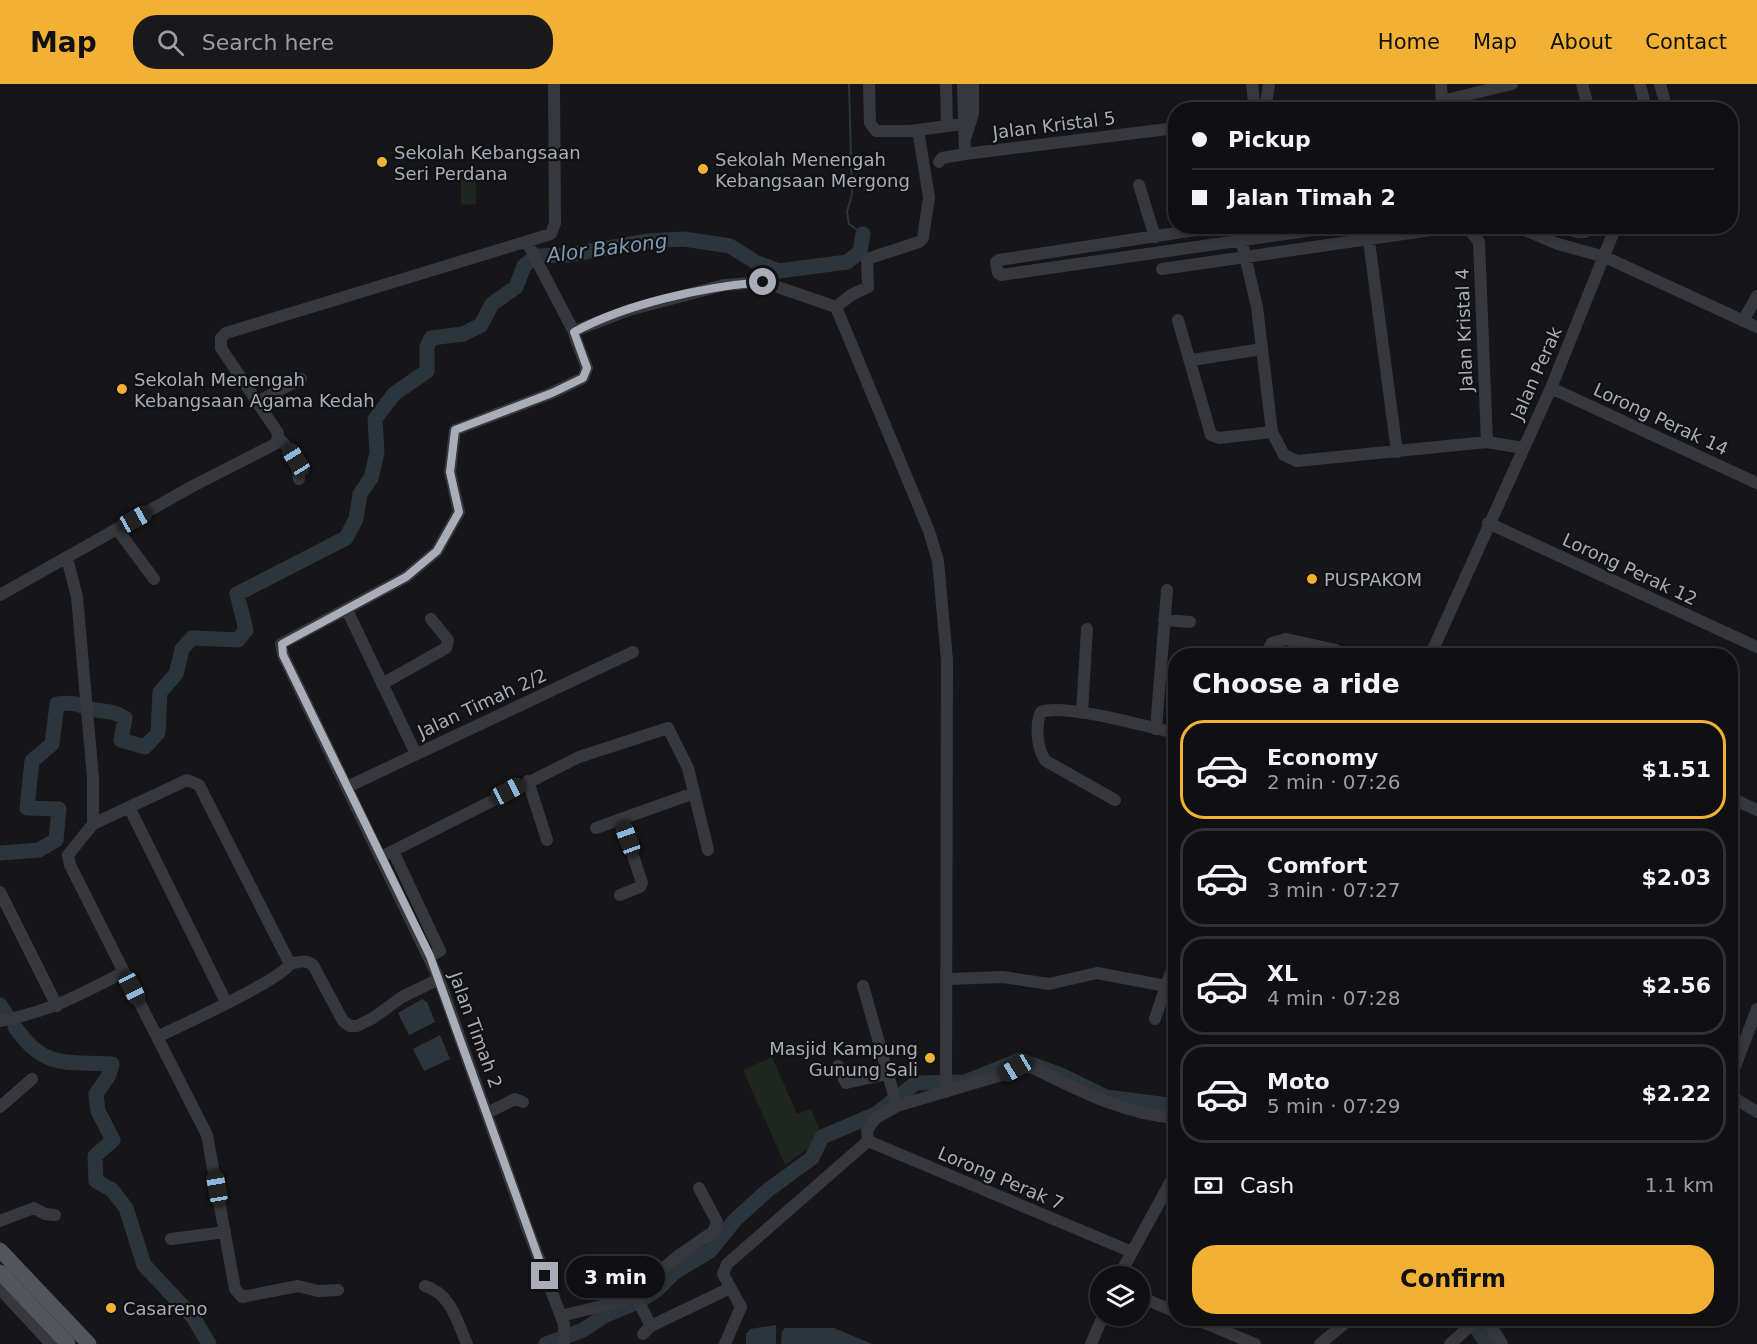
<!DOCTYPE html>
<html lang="en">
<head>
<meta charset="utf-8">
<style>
  body { margin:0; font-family:"DejaVu Sans",sans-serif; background:#19191b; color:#f1f3f6; height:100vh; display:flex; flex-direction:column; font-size:22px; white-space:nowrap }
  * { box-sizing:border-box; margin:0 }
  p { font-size:20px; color:#9c9d9f }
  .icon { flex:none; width:33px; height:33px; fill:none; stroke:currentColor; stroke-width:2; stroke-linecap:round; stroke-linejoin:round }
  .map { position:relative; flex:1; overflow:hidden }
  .side { position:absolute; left:1168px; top:564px; width:570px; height:678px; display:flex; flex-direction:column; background:#101012; border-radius:24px; box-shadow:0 3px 9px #0003,0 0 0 2px #303032 }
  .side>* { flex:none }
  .top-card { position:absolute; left:1168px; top:18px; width:570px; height:132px; border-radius:24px; box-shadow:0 3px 9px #0003,0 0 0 2px #303032; display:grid; align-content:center; height:132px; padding:0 24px; background:#101012 }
  .buttons { position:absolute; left:1090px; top:1182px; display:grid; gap:12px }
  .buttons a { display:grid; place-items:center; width:60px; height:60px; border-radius:50%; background:#101012; box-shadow:0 3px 9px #0003,0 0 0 2px #303032; font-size:30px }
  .end { position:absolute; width:27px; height:27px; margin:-14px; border:8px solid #a8adb8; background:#111; box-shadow:0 0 0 3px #111 }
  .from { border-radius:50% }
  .bubble { position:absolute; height:42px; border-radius:21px; background:#101012; box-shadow:0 3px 9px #0003,0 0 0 2px #303032; font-size:20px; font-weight:600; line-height:42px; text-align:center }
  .car { position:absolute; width:18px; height:36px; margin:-18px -9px; border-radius:8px; box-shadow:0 0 4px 2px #0007; background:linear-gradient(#222 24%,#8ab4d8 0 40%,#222 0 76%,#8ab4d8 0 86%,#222 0) }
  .top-card b { display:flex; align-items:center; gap:21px; height:57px; font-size:22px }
  .top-card b+b { border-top:2px solid #303032 }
  .top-card i { width:15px; height:15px; background:#f1f3f6 }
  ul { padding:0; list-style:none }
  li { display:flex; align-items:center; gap:18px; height:99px; margin:0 12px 9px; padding:0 12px; border:3px solid #303032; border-radius:24px }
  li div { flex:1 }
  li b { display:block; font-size:22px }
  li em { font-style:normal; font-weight:600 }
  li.active { border-color:#f2b134 }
  li>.icon { width:54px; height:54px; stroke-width:1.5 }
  h2 { padding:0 24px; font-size:27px; line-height:72px }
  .pay { display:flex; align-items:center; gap:15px; height:66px; padding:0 24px; font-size:22px }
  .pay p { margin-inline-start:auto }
  .action { display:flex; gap:12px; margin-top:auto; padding:12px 24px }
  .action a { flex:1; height:69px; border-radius:24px; background:#f2b134; color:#111; font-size:24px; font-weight:600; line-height:69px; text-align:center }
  header { display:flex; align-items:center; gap:36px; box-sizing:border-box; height:84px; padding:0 30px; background:#f2b134; color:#111 }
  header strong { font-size:28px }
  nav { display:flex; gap:33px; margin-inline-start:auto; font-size:21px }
  .search { width:420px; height:54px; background:#19191b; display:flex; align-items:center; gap:15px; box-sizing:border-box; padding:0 21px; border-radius:24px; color:#9c9d9f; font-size:22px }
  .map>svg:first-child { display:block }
</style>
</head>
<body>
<header>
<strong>Map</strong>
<div class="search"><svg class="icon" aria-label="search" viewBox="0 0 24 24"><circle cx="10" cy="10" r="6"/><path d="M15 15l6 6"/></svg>Search here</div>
<nav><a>Home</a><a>Map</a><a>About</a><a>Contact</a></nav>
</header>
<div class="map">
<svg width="1757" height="1260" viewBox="0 0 1757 1260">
  <rect width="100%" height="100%" fill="#161618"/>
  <path fill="#1e261f" d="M461 89H476V120L461 121Z
    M772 973 797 1030 811 1025 820 1046 814 1052 813 1061 785 1081 743 986Z"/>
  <path fill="#2c353c" d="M422 915 427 918 435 938 409 951 398 929Z
    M440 951 450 975 424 987 413 965Z
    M776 1241V1260H746V1250L750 1245Z
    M785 1244H834L872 1260H781L782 1247Z"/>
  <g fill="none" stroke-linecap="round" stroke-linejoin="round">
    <path stroke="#2c353c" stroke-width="2" d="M849 0 852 110 847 128 849 140 863 150"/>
    <path stroke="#2c353c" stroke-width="15" d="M0 769 39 766 56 756 59 725 27 724 32 677 52 660 57 620C74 618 77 620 92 625 106 629 110 625 125 634L121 656 145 663 158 649 160 608 176 590 182 565 192 554 238 556 246 546 237 510 346 454 356 435 360 410 371 394 377 369 375 335 394 310 427 287V263L431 254 463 250 481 241 492 220 516 203 524 182 536 172 568 171 648 157 684 155 730 162 757 179 779 187 847 178 860 168 863 150
      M0 921 6 930
      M15 943C45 986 65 977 112 980L109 991 96 1010 98 1027 113 1056 95 1072 96 1097 112 1106 126 1124 144 1181 193 1233 209 1260
      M1470 1234 1487 1260
      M546 1260 583 1246 606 1231 640 1217 658 1205 675 1188 710 1167 735 1136 768 1106 812 1074 822 1053 876 1030 916 999 965 998 1020 976 1061 991 1106 1013 1176 1022"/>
    <path stroke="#37383d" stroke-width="12" d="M869 0 870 39 876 47H910L963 40
      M946 0 947 41
      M963 0 965 70
      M1252 0 1255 26
      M1441 0 1442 24
      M1582 0 1589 26
      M1640 0 1646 26
      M1660 0 1667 26
      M1442 17 1512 0
      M1265 26 1269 0
      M966 52 973 30V0
      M939 78 942 74 965 70 1176 44
      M1139 101 1155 153
      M1222 142 999 176 996 178 998 189 1001 191 1341 142
      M1238 142 1257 223 1272 348 1284 371 1297 377 1487 358 1523 364
      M1367 142 1397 368
      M1459 142 1469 145 1479 158 1487 358
      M1515 142 1558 160 1605 173 1757 243
      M1562 142C1573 147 1585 153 1594 142
      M527 158 574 248
      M1162 185 1459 142
      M836 223 929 447 938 477 947 576 946 1008
      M836 223 851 211 868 203 867 175 919 158 923 154 929 113 918 46
      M1178 236 1211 351 1219 354 1272 348
      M1743 237 1757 212
      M1192 276 1262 265
      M1551 304 1757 399
      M257 318 301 295
      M279 355C293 367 297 377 299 395
      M1488 439 1757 563
      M117 445 154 495
      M67 474 77 513 93 694V740
      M0 511 191 403 277 359 278 349 221 264V254L226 249 551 150 555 139 554 0
      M347 526 416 670
      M1164 536 1190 538
      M1264 572 1272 559 1286 555 1336 566 1340 572
      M1430 572 1551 304 1616 142
      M382 600 446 564 448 556 431 535
      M1082 629 1087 545
      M1156 645 1167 506
      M528 697 547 756
      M347 703 633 568
      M1731 714 1757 726
      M1115 716 1046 677C1037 666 1035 641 1041 628 1065 619 1147 643 1176 649
      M129 723 226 918
      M596 744 694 709
      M393 767 440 867 430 872
      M381 773 579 673 668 644 688 684 708 766
      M0 808 57 922
      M620 811 640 803 642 799 621 735
      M124 888 70 781 68 771 93 740 187 696 199 701 290 880
      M948 895 1003 893 1049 900 1097 889 1166 902 1176 876
      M863 902 897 1022
      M1155 935 1166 902
      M0 937C48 928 82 910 124 888L207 1051 235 1205 242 1213 298 1202 318 1207 338 1206
      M157 953C182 941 279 897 290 880 299 878 305 875 313 881L343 937 350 942H357L373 934 402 913 439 895
      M838 982 846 999 887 990
      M1731 993 1757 925
      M1731 1012 1757 1028
      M0 1023 32 995
      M487 1029 515 1015 523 1018
      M0 1137 34 1124 45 1130 55 1131
      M171 1155 225 1148
      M1132 1168 868 1057 867 1046 876 1034 897 1022 1005 990 1016 984 1031 983C1079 1006 1122 1030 1176 1034
      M1119 1192 1176 1088
      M425 1202C451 1210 457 1237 467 1260
      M0 1205 51 1260
      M634 1209 651 1242
      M1140 1213 1176 1228
      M561 1232 625 1216 678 1172 713 1148 717 1138 699 1104
      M1193 1234 1255 1260
      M1486 1234 1502 1260
      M643 1250 651 1242 730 1204
      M564 1260V1240L526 1141 439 895 283 571 281 560 406 493 437 467 459 428 450 388 455 346 552 309 583 294 587 284 575 253 574 248 577 246 629 226 724 201 763 198 836 223
      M725 1260 741 1223 723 1190 727 1180 868 1057
      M1091 1260 1103 1232
      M1320 1260 1351 1234
      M1450 1260 1479 1234"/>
    <path stroke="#53555c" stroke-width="15" d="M0 1166 89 1260
      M0 1188 68 1260"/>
  </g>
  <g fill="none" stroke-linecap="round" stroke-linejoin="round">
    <path stroke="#a8adb8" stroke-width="8" d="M545 1192 430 872 283 571 282 560 406 493 437 467 459 428 450 388 455 346 552 309 583 294 587 284 574 248C628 219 703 203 763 198"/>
  </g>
  <g fill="#f2b134" stroke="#111113" stroke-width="2">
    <circle cx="382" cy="78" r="6"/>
    <circle cx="703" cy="85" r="6"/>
    <circle cx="122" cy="305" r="6"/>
    <circle cx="1312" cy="495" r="6"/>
    <circle cx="930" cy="974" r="6"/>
    <circle cx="111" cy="1224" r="6"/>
  </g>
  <g text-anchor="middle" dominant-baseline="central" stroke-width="4.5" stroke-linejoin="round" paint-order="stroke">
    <g font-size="18" fill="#a8adb8" stroke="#111113">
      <text transform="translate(1054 41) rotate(-7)">Jalan Kristal 5</text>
      <text transform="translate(1464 246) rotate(-92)">Jalan Kristal 4</text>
      <text transform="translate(1536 289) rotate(-66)">Jalan Perak</text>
      <text transform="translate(1661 335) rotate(25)">Lorong Perak 14</text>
      <text transform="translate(1630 485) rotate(25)">Lorong Perak 12</text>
      <text transform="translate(482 619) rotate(-25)">Jalan Timah 2/2</text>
      <text transform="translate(476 946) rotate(70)">Jalan Timah 2</text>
      <text transform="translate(1001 1094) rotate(23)">Lorong Perak 7</text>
    </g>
    <g font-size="18" fill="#a8adb8" stroke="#111113" text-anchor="start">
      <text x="394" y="68">Sekolah Kebangsaan<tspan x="394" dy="21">Seri Perdana</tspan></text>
      <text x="715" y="75">Sekolah Menengah<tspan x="715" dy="21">Kebangsaan Mergong</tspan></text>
      <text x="134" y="295">Sekolah Menengah<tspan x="134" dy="21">Kebangsaan Agama Kedah</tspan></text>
      <text x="1324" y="495">PUSPAKOM</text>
      <text x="918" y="964" text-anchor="end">Masjid Kampung<tspan x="918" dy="21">Gunung Sali</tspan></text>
      <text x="123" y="1224">Casareno</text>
    </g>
    <g font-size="20" font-style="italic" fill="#7f9bb3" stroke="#111113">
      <text transform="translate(607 164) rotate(-7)">Alor Bakong</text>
    </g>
  </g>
</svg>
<div class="buttons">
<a><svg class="icon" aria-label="layers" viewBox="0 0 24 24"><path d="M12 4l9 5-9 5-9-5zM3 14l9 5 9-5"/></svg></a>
</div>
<i class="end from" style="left:763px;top:198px"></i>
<i class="end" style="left:545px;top:1192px"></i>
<div class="bubble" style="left:566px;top:1172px;width:99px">3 min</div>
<i class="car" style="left:296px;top:376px;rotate:328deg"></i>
<i class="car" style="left:135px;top:435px;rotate:61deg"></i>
<i class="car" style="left:508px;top:707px;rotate:62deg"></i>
<i class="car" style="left:628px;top:755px;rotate:340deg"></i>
<i class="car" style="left:132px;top:904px;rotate:153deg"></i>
<i class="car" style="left:1016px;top:984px;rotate:239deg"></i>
<i class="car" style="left:217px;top:1104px;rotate:350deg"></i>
<div class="top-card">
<b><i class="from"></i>Pickup</b>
<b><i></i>Jalan Timah 2</b>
</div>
<section class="side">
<h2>Choose a ride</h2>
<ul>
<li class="active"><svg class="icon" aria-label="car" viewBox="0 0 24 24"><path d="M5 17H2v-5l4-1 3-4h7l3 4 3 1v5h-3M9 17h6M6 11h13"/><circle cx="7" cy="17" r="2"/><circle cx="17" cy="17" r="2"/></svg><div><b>Economy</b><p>2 min · 07:26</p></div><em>$1.51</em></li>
<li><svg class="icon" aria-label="car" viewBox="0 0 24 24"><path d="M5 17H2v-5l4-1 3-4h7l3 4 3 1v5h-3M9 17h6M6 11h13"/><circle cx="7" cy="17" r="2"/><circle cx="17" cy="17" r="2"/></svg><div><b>Comfort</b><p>3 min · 07:27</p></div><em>$2.03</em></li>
<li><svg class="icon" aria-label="car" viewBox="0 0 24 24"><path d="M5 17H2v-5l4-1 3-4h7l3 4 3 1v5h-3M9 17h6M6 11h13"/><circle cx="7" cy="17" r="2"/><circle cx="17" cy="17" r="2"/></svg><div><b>XL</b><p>4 min · 07:28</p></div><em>$2.56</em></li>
<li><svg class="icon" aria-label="car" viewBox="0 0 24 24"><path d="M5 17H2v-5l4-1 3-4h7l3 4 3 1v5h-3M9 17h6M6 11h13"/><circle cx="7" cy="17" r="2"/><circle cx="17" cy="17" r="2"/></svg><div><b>Moto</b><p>5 min · 07:29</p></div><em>$2.22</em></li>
</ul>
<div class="pay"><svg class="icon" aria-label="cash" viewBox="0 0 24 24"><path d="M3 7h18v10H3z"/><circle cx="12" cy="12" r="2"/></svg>Cash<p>1.1 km</p></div>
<div class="action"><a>Confirm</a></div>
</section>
</div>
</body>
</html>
